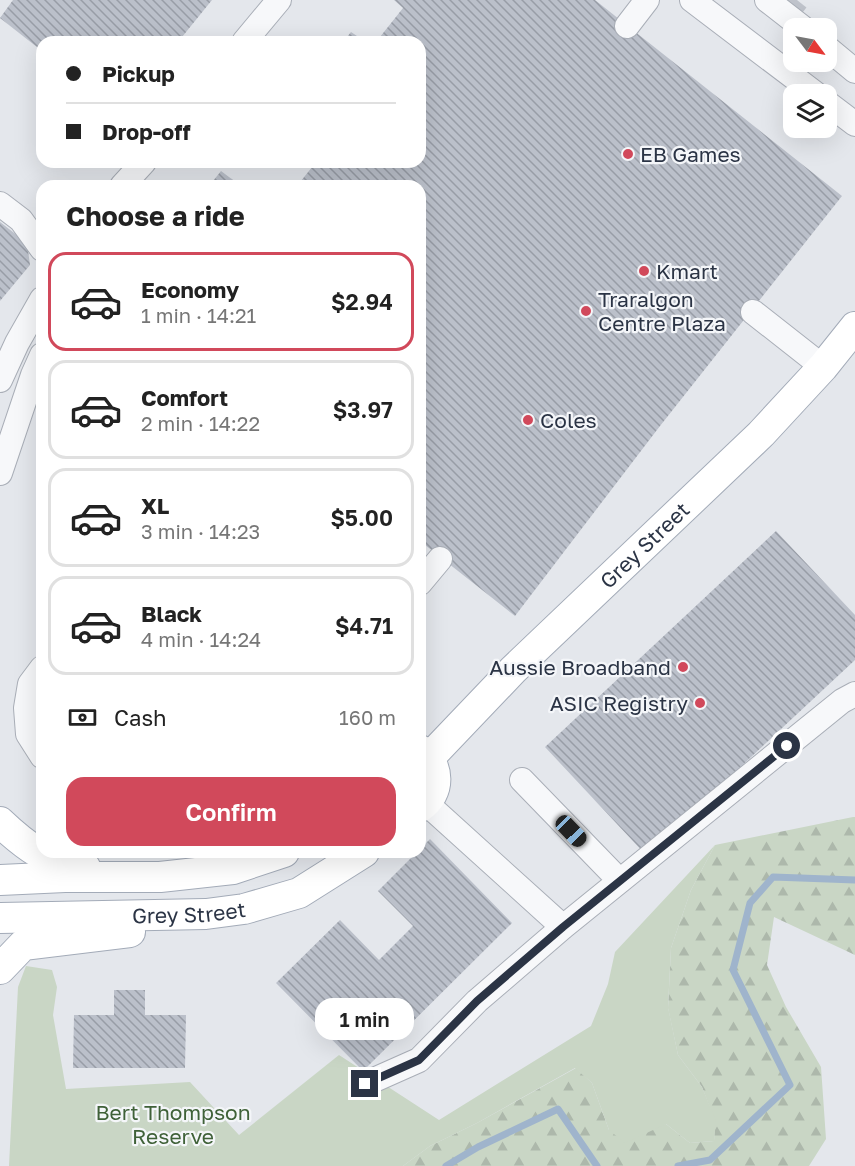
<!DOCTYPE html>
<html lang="en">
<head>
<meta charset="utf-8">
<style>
  body { margin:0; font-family:"Golos Text",sans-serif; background:#f6f6f6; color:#222; height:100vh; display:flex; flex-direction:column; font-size:22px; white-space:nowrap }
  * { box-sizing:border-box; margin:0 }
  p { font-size:20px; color:#767676 }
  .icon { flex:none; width:33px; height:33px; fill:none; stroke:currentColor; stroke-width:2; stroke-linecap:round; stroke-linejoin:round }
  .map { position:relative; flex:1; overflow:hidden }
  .side { position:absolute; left:36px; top:180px; width:390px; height:678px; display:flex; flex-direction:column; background:#fff; border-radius:18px; box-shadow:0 6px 24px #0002 }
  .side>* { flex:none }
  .guide { position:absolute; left:36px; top:36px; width:390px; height:132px; border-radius:18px; box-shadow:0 6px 24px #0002; display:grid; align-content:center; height:132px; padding:0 30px; background:#fff }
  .needle { width:39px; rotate:122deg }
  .buttons { position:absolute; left:783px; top:18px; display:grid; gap:12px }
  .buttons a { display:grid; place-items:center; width:54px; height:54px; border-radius:12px; background:#fff; box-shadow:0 6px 24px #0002; font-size:30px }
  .end { position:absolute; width:27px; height:27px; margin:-14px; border:8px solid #2b3445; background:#fff; box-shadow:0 0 0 3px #fff }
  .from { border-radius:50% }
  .bubble { position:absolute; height:42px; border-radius:18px; background:#fff; box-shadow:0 6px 24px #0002; font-size:20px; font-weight:600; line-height:42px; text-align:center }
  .car { position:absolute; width:18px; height:36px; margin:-18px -9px; border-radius:8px; box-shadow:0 0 4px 2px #0007; background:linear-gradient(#222 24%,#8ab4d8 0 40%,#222 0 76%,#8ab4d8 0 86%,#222 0) }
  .guide b { display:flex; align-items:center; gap:21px; height:57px; font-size:22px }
  .guide b+b { border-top:2px solid #e0e0e0 }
  .guide i { width:15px; height:15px; background:#222 }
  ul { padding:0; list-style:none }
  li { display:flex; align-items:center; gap:18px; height:99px; margin:0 12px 9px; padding:0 18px; border:3px solid #e0e0e0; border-radius:18px }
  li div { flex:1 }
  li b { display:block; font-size:22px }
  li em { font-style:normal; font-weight:600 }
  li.selected { border-color:#d1495b }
  li>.icon { width:54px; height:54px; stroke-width:1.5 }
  h2 { padding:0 30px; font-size:27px; line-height:72px }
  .pay { display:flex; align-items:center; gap:15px; height:66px; padding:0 30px; font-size:22px }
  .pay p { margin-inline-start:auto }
  .action { display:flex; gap:12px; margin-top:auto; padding:12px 30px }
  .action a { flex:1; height:69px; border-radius:18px; background:#d1495b; color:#fff; font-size:24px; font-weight:600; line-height:69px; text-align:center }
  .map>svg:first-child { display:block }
</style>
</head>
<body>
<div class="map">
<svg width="855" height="1166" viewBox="0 0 855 1166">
  <defs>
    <pattern id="forest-firs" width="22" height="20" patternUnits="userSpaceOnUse" patternTransform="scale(1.5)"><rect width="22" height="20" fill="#c9d6c5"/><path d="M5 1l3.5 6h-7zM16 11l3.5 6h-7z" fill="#adb8ab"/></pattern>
    <pattern id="building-back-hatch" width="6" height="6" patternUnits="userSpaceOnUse" patternTransform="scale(1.5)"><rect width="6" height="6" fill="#bbc0ca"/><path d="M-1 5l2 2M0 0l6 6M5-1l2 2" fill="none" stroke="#989da6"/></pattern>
  </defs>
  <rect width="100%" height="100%" fill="#e4e7ec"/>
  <path fill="url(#forest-firs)" d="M853 817H855V955L774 917 767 965 786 1007 821 1067 826 1139 809 1166H403L430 1146 477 1123 576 1068 592 1083 609 1130 666 1124 690 1143 714 1141 715 1121 702 1087 678 1055 668 1008 671 948 691 890 715 845Z"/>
  <path fill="#c9d6c5" d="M715 845 691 890 671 948 668 1007 678 1055 702 1087 716 1121 714 1141 690 1143 666 1124 625 1143 609 1130 592 1083 575 1068 477 1123 430 1146 403 1166H9L18 987 26 966 52 970 57 987 53 1015 66 1089 190 1082 239 1135 339 1055 439 1120 591 1026 608 984 615 952Z"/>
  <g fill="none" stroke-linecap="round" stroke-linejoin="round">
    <path stroke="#9fb4cc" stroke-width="7" d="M446 1166 478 1147 558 1109 597 1166
      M678 1166 710 1160 790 1085 733 970 750 903 773 877 855 880"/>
  </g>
  <path fill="url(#building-back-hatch)" d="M13 0H212L178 42H42V51L0 18Z
    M394 0H595L842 196 660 426 515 616 420 541V186H297L316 162H420V42H376L403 8Z
    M351 32 366 42H343Z
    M221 171 241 186H209Z
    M0 222 27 243 30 265 0 301Z
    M776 531 855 615V660L646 855 545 747Z
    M42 700V736L35 732 36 706Z
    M430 839 512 923 363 1071 276 983 340 920 379 960 413 926 378 891 417 852H420V849Z
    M114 990H145V1015H186L185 1068H73L74 1015H114Z"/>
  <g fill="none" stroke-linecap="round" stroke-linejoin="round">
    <path stroke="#bfc3cb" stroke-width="24" stroke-dasharray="24 12" stroke-linecap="butt" d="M786 14 797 0"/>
    <g stroke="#a9aeb7" stroke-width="26">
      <path id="minor" d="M692 0 816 94
        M767 0 803 28
        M627 26 647 0
        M244 42 279 0
        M826 47 855 71
        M826 102 855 124
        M122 186 144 162
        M0 204 21 220 42 249
        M753 312 823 367
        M0 380 17 343 42 299
        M0 473 33 375 42 355
        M420 583 440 559
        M42 668 30 684 26 708 28 734 42 756
        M522 780 620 881
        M426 803 563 927
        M365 1084 419 1060 477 1001 563 927 842 701 855 694"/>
    </g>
    <g stroke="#a3abb8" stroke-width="32">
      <g id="major">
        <path d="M420 750C440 765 441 793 420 807"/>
        <path id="s1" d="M429 758 513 670 761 434 823 367 855 327"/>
        <path d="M0 822C23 844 52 867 85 867"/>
        <path d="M0 880 65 877H160L233 869 284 852"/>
        <path id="s2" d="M0 918 206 914 244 909 299 893 364 852"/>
        <path d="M0 969 23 945 130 932"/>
      </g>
    </g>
    <use href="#minor" stroke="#f7f8fa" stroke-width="24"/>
    <use href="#major" stroke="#fff" stroke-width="30"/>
  </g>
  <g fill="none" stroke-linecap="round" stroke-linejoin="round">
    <path stroke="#2b3445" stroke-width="8" d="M365 1084 419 1060 477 1001 563 927 787 746"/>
  </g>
  <g fill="#d1495b" stroke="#f4f6f9" stroke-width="2">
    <circle cx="628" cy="154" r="6"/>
    <circle cx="644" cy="271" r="6"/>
    <circle cx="586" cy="311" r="6"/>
    <circle cx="528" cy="420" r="6"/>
    <circle cx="683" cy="667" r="6"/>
    <circle cx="700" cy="703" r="6"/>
  </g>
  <g text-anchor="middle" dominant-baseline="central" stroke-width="4.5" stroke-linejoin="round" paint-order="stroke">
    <g font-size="21" fill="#2b3445" stroke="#f4f6f9" text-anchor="start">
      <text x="640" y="154">EB Games</text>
      <text x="656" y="271">Kmart</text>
      <text x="598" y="299">Traralgon<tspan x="598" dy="24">Centre Plaza</tspan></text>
      <text x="540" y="420">Coles</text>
      <text x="671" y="667" text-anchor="end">Aussie Broadband</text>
      <text x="688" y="703" text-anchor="end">ASIC Registry</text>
    </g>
    <g font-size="21" fill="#2b3445" stroke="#f4f6f9">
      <text stroke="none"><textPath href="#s1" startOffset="303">Grey Street</textPath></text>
      <text stroke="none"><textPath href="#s2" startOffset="189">Grey Street</textPath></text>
    </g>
    <g font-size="21" fill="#3f6138" stroke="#f4f6f9">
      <text x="173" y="1112">Bert Thompson<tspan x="173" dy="24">Reserve</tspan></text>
    </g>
  </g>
</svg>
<div class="buttons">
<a><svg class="needle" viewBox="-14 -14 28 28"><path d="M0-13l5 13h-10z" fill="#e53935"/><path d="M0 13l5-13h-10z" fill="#767676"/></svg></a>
<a><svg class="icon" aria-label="layers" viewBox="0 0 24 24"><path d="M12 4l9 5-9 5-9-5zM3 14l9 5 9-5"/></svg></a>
</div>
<i class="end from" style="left:787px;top:746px"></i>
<i class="end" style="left:365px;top:1084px"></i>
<div class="bubble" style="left:315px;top:998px;width:99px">1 min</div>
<i class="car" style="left:571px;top:831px;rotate:136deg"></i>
<div class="guide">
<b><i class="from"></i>Pickup</b>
<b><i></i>Drop-off</b>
</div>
<section class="side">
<h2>Choose a ride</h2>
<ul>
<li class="selected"><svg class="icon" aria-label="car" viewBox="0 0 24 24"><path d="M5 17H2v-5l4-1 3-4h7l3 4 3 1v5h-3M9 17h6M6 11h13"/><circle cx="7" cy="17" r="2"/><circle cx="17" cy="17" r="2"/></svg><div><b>Economy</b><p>1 min · 14:21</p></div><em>$2.94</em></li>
<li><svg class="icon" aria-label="car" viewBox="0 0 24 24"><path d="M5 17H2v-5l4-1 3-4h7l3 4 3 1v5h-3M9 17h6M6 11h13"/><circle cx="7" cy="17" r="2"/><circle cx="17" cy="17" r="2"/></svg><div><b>Comfort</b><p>2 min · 14:22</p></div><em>$3.97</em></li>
<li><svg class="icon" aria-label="car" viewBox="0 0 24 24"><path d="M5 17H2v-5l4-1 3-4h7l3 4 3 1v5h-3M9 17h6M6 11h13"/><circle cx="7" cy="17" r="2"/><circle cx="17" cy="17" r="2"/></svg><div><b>XL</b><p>3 min · 14:23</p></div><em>$5.00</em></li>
<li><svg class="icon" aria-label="car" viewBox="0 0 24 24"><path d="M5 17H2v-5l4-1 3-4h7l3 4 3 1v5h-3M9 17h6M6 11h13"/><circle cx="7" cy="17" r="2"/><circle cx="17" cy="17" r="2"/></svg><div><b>Black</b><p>4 min · 14:24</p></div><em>$4.71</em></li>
</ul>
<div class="pay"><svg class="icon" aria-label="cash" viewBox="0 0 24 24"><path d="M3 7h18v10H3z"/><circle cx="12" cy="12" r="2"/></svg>Cash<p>160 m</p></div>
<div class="action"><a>Confirm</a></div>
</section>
</div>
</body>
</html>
